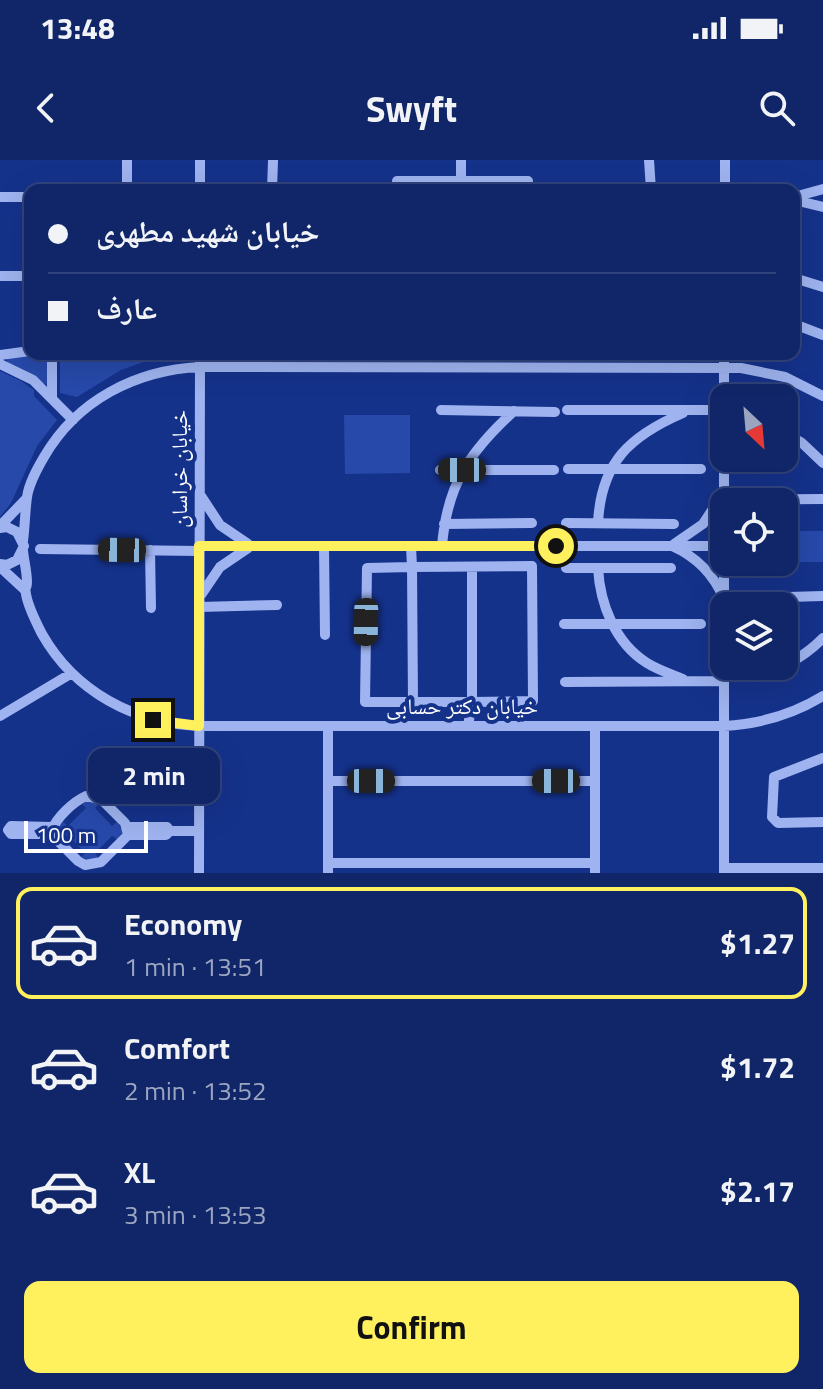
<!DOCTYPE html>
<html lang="en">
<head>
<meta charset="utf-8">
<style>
  body { margin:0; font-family:"Titillium Web","Noto Naskh Arabic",sans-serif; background:#1e3271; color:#f1f3f6; height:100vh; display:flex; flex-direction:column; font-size:30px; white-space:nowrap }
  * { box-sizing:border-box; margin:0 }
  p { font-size:26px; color:#9ca5c0 }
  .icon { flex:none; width:44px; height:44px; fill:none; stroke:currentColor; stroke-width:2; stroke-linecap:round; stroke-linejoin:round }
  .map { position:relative; height:713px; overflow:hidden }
  .panel { display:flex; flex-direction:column; background:#102668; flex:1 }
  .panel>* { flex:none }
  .guide { position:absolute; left:24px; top:24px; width:776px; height:176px; border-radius:16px; box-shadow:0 8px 32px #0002,0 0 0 2px #30437c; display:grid; align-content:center; height:176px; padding:0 24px; background:#102668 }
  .needle { width:52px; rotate:154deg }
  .fabs { position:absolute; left:710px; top:224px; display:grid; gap:16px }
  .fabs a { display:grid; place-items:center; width:88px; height:88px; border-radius:16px; background:#102668; box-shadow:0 8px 32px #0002,0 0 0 2px #30437c; font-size:40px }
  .scale { position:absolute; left:24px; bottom:20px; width:124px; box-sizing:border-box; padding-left:8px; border:4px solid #fff; border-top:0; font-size:22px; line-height:28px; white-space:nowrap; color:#fff; -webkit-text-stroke:6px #15328b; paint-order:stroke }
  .end { position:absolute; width:36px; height:36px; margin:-18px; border:10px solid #fff05d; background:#111; box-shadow:0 0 0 4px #111 }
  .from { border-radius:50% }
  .bubble { position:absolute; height:56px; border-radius:16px; background:#102668; box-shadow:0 8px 32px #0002,0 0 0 2px #30437c; font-size:26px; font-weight:700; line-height:56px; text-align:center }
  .car { position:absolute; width:24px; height:48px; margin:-24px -12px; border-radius:10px; box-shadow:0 0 6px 2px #0007; background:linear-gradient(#222 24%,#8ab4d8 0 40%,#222 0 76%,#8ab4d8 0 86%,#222 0) }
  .guide b { display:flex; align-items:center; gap:28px; height:76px; font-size:30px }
  .guide b+b { border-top:2px solid #30437c }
  .guide i { width:20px; height:20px; background:#f1f3f6 }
  ul { padding:14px 0 0; list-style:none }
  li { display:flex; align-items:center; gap:24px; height:112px; margin:0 16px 12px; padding:0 8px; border:4px solid transparent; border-radius:16px }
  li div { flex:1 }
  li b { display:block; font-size:30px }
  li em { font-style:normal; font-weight:700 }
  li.active { border-color:#fff05d }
  li>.icon { width:72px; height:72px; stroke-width:1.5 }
  .primary-button { display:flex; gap:16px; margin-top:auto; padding:16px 24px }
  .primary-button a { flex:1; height:92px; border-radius:16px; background:#fff05d; color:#111; font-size:32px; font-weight:700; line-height:92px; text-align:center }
  .status { display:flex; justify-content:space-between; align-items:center; height:56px; padding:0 40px; background:#102668; direction:ltr }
  .status svg { height:22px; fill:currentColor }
  header { display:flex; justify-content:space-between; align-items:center; height:104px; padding:0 24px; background:#102668; font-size:36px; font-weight:700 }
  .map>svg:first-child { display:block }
</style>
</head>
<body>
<div class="status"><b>13:48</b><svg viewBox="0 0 49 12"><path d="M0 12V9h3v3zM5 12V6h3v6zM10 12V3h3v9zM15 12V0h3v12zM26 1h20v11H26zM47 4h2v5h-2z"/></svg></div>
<header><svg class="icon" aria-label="back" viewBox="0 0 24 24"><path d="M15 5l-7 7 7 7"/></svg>Swyft<svg class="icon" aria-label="search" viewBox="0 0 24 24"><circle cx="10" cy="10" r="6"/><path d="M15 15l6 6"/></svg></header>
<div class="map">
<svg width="823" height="713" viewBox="0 0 823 713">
  <rect width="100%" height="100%" fill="#15328b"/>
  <path fill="#2749aa" d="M21 194H49L47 225 7 202V198Z
    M60 199H152L121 210 77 237 60 233Z
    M0 211 21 221 34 230V236L57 260 37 286 11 343 0 357Z
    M344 255H410V313L345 314Z
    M784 371H823V402H784Z
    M87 641 99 644 95 648 112 666 117 662 123 672 117 679 112 676 95 693 98 697 90 700 81 697 85 693 68 675 63 679 57 671 63 662 68 666 86 648 82 644Z"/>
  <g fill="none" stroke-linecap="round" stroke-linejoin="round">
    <path stroke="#9eb3ef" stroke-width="10" d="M127 0V30
      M649 0 651 30
      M725 0V30
      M397 21H528
      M461 22V0
      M200 30V0
      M272 30 273 0
      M0 37H30
      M794 37 823 29
      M794 40 823 47
      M0 116H30
      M794 118 823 127
      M794 164 823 175
      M724 194V238
      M0 195 30 191
      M0 204 33 220 73 260
      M52 239V194
      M441 250 555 252
      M567 250H724
      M784 272 802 283 823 303
      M568 309H701
      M440 310H554
      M201 336 220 365 248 384
      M724 336V298
      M724 340 823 339
      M566 363 674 364
      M598 363C601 302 630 276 683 253
      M444 364 532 363
      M0 366 26 339
      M0 368 7 367 17 372 24 386 17 400 7 405 0 404
      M23 381C25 366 25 351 27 337 29 323 37 309 44 297 77 240 136 210 200 207L741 208 785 217 823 236
      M674 384 703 364 724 332
      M199 386H724
      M324 386 325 475
      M411 386 412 407 532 406 533 541 472 542V408
      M442 386C447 325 469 292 514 251
      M672 386C697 397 714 415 724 439L823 436
      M40 389 199 391
      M150 390 151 448
      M23 391C24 401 27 412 27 422 27 433 24 422 26 434 28 447 36 462 42 474 75 532 134 563 199 566H724C760 564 792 555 823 536
      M0 407 25 430
      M566 408H671
      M598 408C600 444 615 483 647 503 658 510 671 514 683 519
      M201 435 220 407 248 388
      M724 446V402
      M199 447 277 445
      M564 464H701
      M748 516C778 512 802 499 823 478
      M565 522 724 521
      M413 543 412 407 367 408 365 542H472L468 566
      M0 556 72 513
      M328 566V713
      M823 598 774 617 772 657 778 663 823 662
      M328 621H595
      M86 636 102 640 125 663 128 675 101 702 85 705 78 701 55 678 52 670C57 657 73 642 86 636Z
      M170 671H199
      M52 674H11L8 670 11 666 52 667
      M128 675H166L170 671 167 667H128
      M328 703H595
      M724 708H823
      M199 713 200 194
      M595 713V566
      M724 713V506"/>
  </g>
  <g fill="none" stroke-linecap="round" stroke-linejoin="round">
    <path stroke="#fff05d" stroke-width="10" d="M153 560 199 566V386H556"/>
  </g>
  <g text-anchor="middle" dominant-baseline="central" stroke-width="8" stroke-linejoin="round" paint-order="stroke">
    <g font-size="22" fill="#fff" stroke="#15328b">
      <text transform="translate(179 309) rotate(-90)">خیابان خراسان</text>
      <text x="462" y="546">خیابان دکتر حسابی</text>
    </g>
  </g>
</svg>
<div class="fabs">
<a><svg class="needle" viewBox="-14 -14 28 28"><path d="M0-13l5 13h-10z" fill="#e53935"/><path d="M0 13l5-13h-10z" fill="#9ca5c0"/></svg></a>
<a><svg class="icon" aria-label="locate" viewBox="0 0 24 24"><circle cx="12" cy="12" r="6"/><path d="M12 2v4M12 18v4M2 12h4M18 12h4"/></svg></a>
<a><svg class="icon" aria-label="layers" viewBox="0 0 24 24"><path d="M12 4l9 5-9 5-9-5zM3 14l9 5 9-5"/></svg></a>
</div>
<div class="scale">100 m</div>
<i class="end from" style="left:556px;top:386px"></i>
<i class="end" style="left:153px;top:560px"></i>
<div class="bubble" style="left:88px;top:588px;width:132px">2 min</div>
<i class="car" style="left:462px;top:310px;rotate:270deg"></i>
<i class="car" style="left:122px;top:390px;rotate:271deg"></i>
<i class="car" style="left:366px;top:462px;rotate:181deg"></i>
<i class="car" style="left:371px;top:621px;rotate:90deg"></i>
<i class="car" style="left:556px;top:621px;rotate:270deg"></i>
<div class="guide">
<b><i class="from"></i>خیابان شهید مطهری</b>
<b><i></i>عارف</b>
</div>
</div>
<section class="panel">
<ul>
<li class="active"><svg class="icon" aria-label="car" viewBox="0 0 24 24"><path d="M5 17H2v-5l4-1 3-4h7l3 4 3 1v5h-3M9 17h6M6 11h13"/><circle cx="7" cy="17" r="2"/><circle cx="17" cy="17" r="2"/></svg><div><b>Economy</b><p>1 min · 13:51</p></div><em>$1.27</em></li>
<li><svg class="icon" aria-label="car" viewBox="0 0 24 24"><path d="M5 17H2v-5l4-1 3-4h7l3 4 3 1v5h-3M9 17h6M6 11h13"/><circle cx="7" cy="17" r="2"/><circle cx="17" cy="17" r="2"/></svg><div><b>Comfort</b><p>2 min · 13:52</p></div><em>$1.72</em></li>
<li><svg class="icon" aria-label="car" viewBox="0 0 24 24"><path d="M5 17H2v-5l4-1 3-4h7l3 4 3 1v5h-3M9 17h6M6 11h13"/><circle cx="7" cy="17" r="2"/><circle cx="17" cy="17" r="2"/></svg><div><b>XL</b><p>3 min · 13:53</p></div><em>$2.17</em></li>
</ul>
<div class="primary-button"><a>Confirm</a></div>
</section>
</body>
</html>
